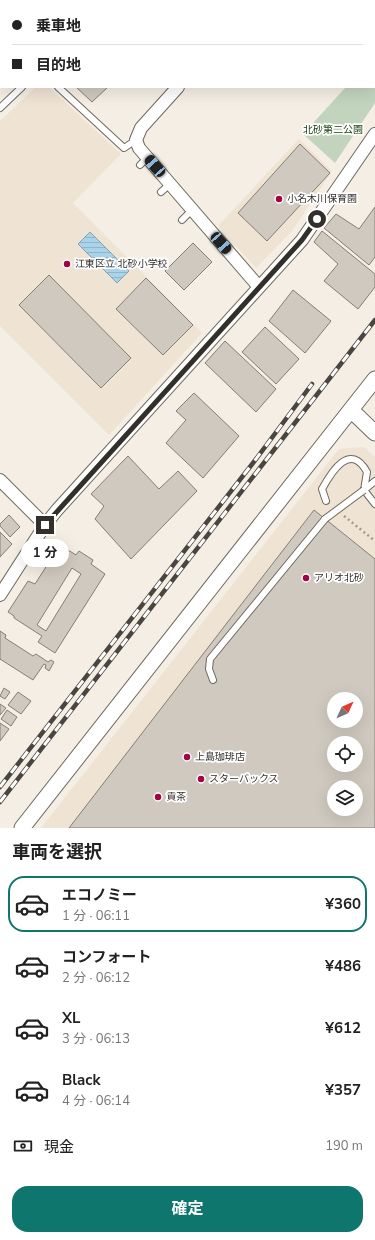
<!DOCTYPE html>
<html lang="ja">
<head>
<meta charset="utf-8">
<style>
  body { margin:0; font-family:"Nunito Sans","Noto Sans JP",sans-serif; background:#f6f6f6; color:#222; height:100vh; display:flex; flex-direction:column; font-size:15px; white-space:nowrap }
  * { box-sizing:border-box; margin:0 }
  p { font-size:13px; color:#767676 }
  .icon { flex:none; width:22px; height:22px; fill:none; stroke:currentColor; stroke-width:2; stroke-linecap:round; stroke-linejoin:round }
  .map { position:relative; height:828px; overflow:hidden }
  .sheet { display:flex; flex-direction:column; background:#fff; flex:1 }
  .sheet>* { flex:none }
  .hud { position:absolute; left:0px; top:0px; width:375px; height:88px; box-shadow:0 4px 16px #0002; display:grid; align-content:center; height:88px; padding:0 12px; background:#fff }
  .needle { width:26px; rotate:46deg }
  .fabs { position:absolute; left:327px; top:692px; display:grid; gap:8px }
  .fabs a { display:grid; place-items:center; width:36px; height:36px; border-radius:50%; background:#fff; box-shadow:0 4px 16px #0002; font-size:20px }
  .end { position:absolute; width:18px; height:18px; margin:-9px; border:5px solid #33302c; background:#fff; box-shadow:0 0 0 2px #fff }
  .from { border-radius:50% }
  .bubble { position:absolute; height:28px; border-radius:14px; background:#fff; box-shadow:0 4px 16px #0002; font-size:13px; font-weight:700; line-height:28px; text-align:center }
  .car { position:absolute; width:12px; height:24px; margin:-12px -6px; border-radius:5px; box-shadow:0 0 3px 1px #0007; background:linear-gradient(#222 24%,#8ab4d8 0 40%,#222 0 76%,#8ab4d8 0 86%,#222 0) }
  .hud b { display:flex; align-items:center; gap:14px; height:38px; font-size:15px }
  .hud b+b { border-top:1px solid #e0e0e0 }
  .hud i { width:10px; height:10px; background:#222 }
  ul { padding:0; list-style:none }
  li { display:flex; align-items:center; gap:12px; height:56px; margin:0 8px 6px; padding:0 4px; border:2px solid transparent; border-radius:16px }
  li div { flex:1 }
  li b { display:block; font-size:15px }
  li em { font-style:normal; font-weight:700 }
  li.current { border-color:#0f766e }
  li>.icon { width:36px; height:36px; stroke-width:1.5 }
  h2 { padding:0 12px; font-size:18px; line-height:48px }
  .pay { display:flex; align-items:center; gap:10px; height:44px; padding:0 12px; font-size:15px }
  .pay p { margin-inline-start:auto }
  .button { display:flex; gap:8px; margin-top:auto; padding:8px 12px }
  .button a { flex:1; height:46px; border-radius:16px; background:#0f766e; color:#fff; font-size:16px; font-weight:700; line-height:46px; text-align:center }
  .map>svg:first-child { display:block }
</style>
</head>
<body>
<div class="map">
<svg width="375" height="828" viewBox="0 0 375 828">
  <defs>
    <pattern id="water-rules" width="6" height="5" patternUnits="userSpaceOnUse"><rect width="6" height="5" fill="#a8d3ea"/><path d="M0 2.5h6" fill="none" stroke="#91b5c9"/></pattern>
  </defs>
  <rect width="100%" height="100%" fill="#f5eee4"/>
  <path fill="#efe3d3" fill-rule="evenodd" d="M36 87H49L121 154 73 203 202 333 109 435 0 326V121Z
    M299 139 332 171 292 231 256 268 218 226Z
    M364 447 375 457V828H41L339 449ZM334 699H356V721H334ZM334 743H356V765H334ZM334 787H356V809H334Z"/>
  <path fill="#c2d4be" d="M375 55V103L335 163 303 134 346 87H374Z"/>
  <path fill="url(#water-rules)" stroke="#85a2b1" d="M90 232 129 271 117 283 78 244Z"/>
  <path fill="#d0c9bf" stroke="#847e75" fill-rule="evenodd" d="M146 0H188V1H145Z
    M76 87H108L92 102Z
    M300 144 330 173 267 241 238 213Z
    M375 207V257L369 265 324 228 336 214 359 229Z
    M322 231 375 274V287L358 309 324 281 338 264 314 242Z
    M193 243 212 262 184 290 165 271Z
    M49 275 131 358 101 388 19 305Z
    M146 278 193 325 163 355 116 309Z
    M293 290 331 321 305 353 269 321Z
    M265 327 299 359 276 384 242 352Z
    M225 341 276 389 256 412 205 363Z
    M194 393 239 436 203 478 166 443 186 420 176 411Z
    M128 456 159 489 178 471 197 491 131 559 95 519 104 506 91 494Z
    M314 510 375 559V828H69ZM334 699H356V721H334ZM334 743H356V765H334ZM334 787H356V809H334Z
    M9 515 20 527 10 537 0 526V524Z
    M0 532 12 544 0 557Z
    M60 545 76 555 79 551 93 560 91 564 105 574 55 653 38 642 42 636 14 618V616L8 612 28 581 35 584ZM72 568 81 574 46 631 37 625Z
    M0 631 6 635 5 638 33 656 36 654 48 662 51 660 54 662 49 671 45 668 46 665 44 664 33 680 0 659Z
    M4 688 10 692 5 699 0 696Z
    M18 692 31 701 21 714 8 705Z
    M0 704 6 708 0 715Z
    M7 710 17 717 11 726 1 719Z
    M0 723 9 729 0 741Z"/>
  <g fill="none" stroke-linecap="round" stroke-linejoin="round">
    <g stroke="#6f6961" stroke-width="8">
      <path id="service" d="M214 1 215 0
        M58 87 124 148 136 140
        M0 108 22 87
        M140 165 147 158
        M161 192 170 184
        M182 220 192 210
        M364 490 375 481
        M326 501 322 489C332 471 350 442 367 472L364 490 375 504
        M213 680 209 669 210 659 325 519"/>
    </g>
    <g stroke="#6f6961" stroke-width="14">
      <path id="minor" d="M13 1 14 0
        M256 1 257 0
        M0 14 1 13
        M178 87 141 128 136 140 139 148 259 287
        M0 480 45 525
        M0 595 45 525 57 510 302 240 375 134"/>
    </g>
    <g stroke="#6f6961" stroke-width="17">
      <path id="tertiary" d="M351 410 375 433
        M22 828 375 379"/>
    </g>
    <path stroke="#a19b94" stroke-width="2.5" stroke-dasharray="2 3" stroke-linecap="butt" d="M121 1V0
      M344 516 375 541"/>
    <use href="#service" stroke="#fff" stroke-width="6"/>
    <use href="#minor" stroke="#fff" stroke-width="12"/>
    <use href="#tertiary" stroke="#fff" stroke-width="15"/>
    <g stroke="#494641" stroke-width="4.5">
      <path id="rail" d="M0 787 253 463 312 384
        M0 802 375 320"/>
    </g>
    <use href="#rail" stroke="#fff" stroke-width="3" stroke-dasharray="9" stroke-linecap="butt"/>
    <g stroke="#6f6961" stroke-width="8" stroke-linecap="butt">
      <path id="service-bridge" d="M325 519 364 490"/>
    </g>
    <use href="#service-bridge" stroke="#fff" stroke-width="6"/>
  </g>
  <g fill="none" stroke-linecap="round" stroke-linejoin="round">
    <path stroke="#33302c" stroke-width="5" d="M45 525 302 240 317 219"/>
  </g>
  <g fill="#a10443" stroke="#fff" stroke-width="1.5">
    <circle cx="279" cy="199" r="4"/>
    <circle cx="67" cy="264" r="4"/>
    <circle cx="306" cy="578" r="4"/>
    <circle cx="187" cy="757" r="4"/>
    <circle cx="201" cy="779" r="4"/>
    <circle cx="158" cy="797" r="4"/>
  </g>
  <g text-anchor="middle" dominant-baseline="central" stroke-width="3.5" stroke-linejoin="round" paint-order="stroke">
    <g font-size="10" fill="#133b0d" stroke="#fff">
      <text x="333" y="130">北砂第二公園</text>
    </g>
    <g font-size="10" fill="#33302c" stroke="#fff" text-anchor="start">
      <text x="287" y="199">小名木川保育園</text>
      <text x="75" y="264">江東区立 北砂小学校</text>
      <text x="314" y="578">アリオ北砂</text>
      <text x="195" y="757">上島珈琲店</text>
      <text x="209" y="779">スターバックス</text>
      <text x="166" y="797">貢茶</text>
    </g>
  </g>
</svg>
<div class="fabs">
<a><svg class="needle" viewBox="-14 -14 28 28"><path d="M0-13l5 13h-10z" fill="#e53935"/><path d="M0 13l5-13h-10z" fill="#767676"/></svg></a>
<a><svg class="icon" aria-label="locate" viewBox="0 0 24 24"><circle cx="12" cy="12" r="6"/><path d="M12 2v4M12 18v4M2 12h4M18 12h4"/></svg></a>
<a><svg class="icon" aria-label="layers" viewBox="0 0 24 24"><path d="M12 4l9 5-9 5-9-5zM3 14l9 5 9-5"/></svg></a>
</div>
<i class="end from" style="left:317px;top:219px"></i>
<i class="end" style="left:45px;top:525px"></i>
<div class="bubble" style="left:21px;top:539px;width:48px">1 分</div>
<i class="car" style="left:155px;top:166px;rotate:319deg"></i>
<i class="car" style="left:221px;top:243px;rotate:139deg"></i>
<div class="hud">
<b><i class="from"></i>乗車地</b>
<b><i></i>目的地</b>
</div>
</div>
<section class="sheet">
<h2>車両を選択</h2>
<ul>
<li class="current"><svg class="icon" aria-label="car" viewBox="0 0 24 24"><path d="M5 17H2v-5l4-1 3-4h7l3 4 3 1v5h-3M9 17h6M6 11h13"/><circle cx="7" cy="17" r="2"/><circle cx="17" cy="17" r="2"/></svg><div><b>エコノミー</b><p>1 分 · 06:11</p></div><em>¥360</em></li>
<li><svg class="icon" aria-label="car" viewBox="0 0 24 24"><path d="M5 17H2v-5l4-1 3-4h7l3 4 3 1v5h-3M9 17h6M6 11h13"/><circle cx="7" cy="17" r="2"/><circle cx="17" cy="17" r="2"/></svg><div><b>コンフォート</b><p>2 分 · 06:12</p></div><em>¥486</em></li>
<li><svg class="icon" aria-label="car" viewBox="0 0 24 24"><path d="M5 17H2v-5l4-1 3-4h7l3 4 3 1v5h-3M9 17h6M6 11h13"/><circle cx="7" cy="17" r="2"/><circle cx="17" cy="17" r="2"/></svg><div><b>XL</b><p>3 分 · 06:13</p></div><em>¥612</em></li>
<li><svg class="icon" aria-label="car" viewBox="0 0 24 24"><path d="M5 17H2v-5l4-1 3-4h7l3 4 3 1v5h-3M9 17h6M6 11h13"/><circle cx="7" cy="17" r="2"/><circle cx="17" cy="17" r="2"/></svg><div><b>Black</b><p>4 分 · 06:14</p></div><em>¥357</em></li>
</ul>
<div class="pay"><svg class="icon" aria-label="cash" viewBox="0 0 24 24"><path d="M3 7h18v10H3z"/><circle cx="12" cy="12" r="2"/></svg>現金<p>190 m</p></div>
<div class="button"><a>確定</a></div>
</section>
</body>
</html>
